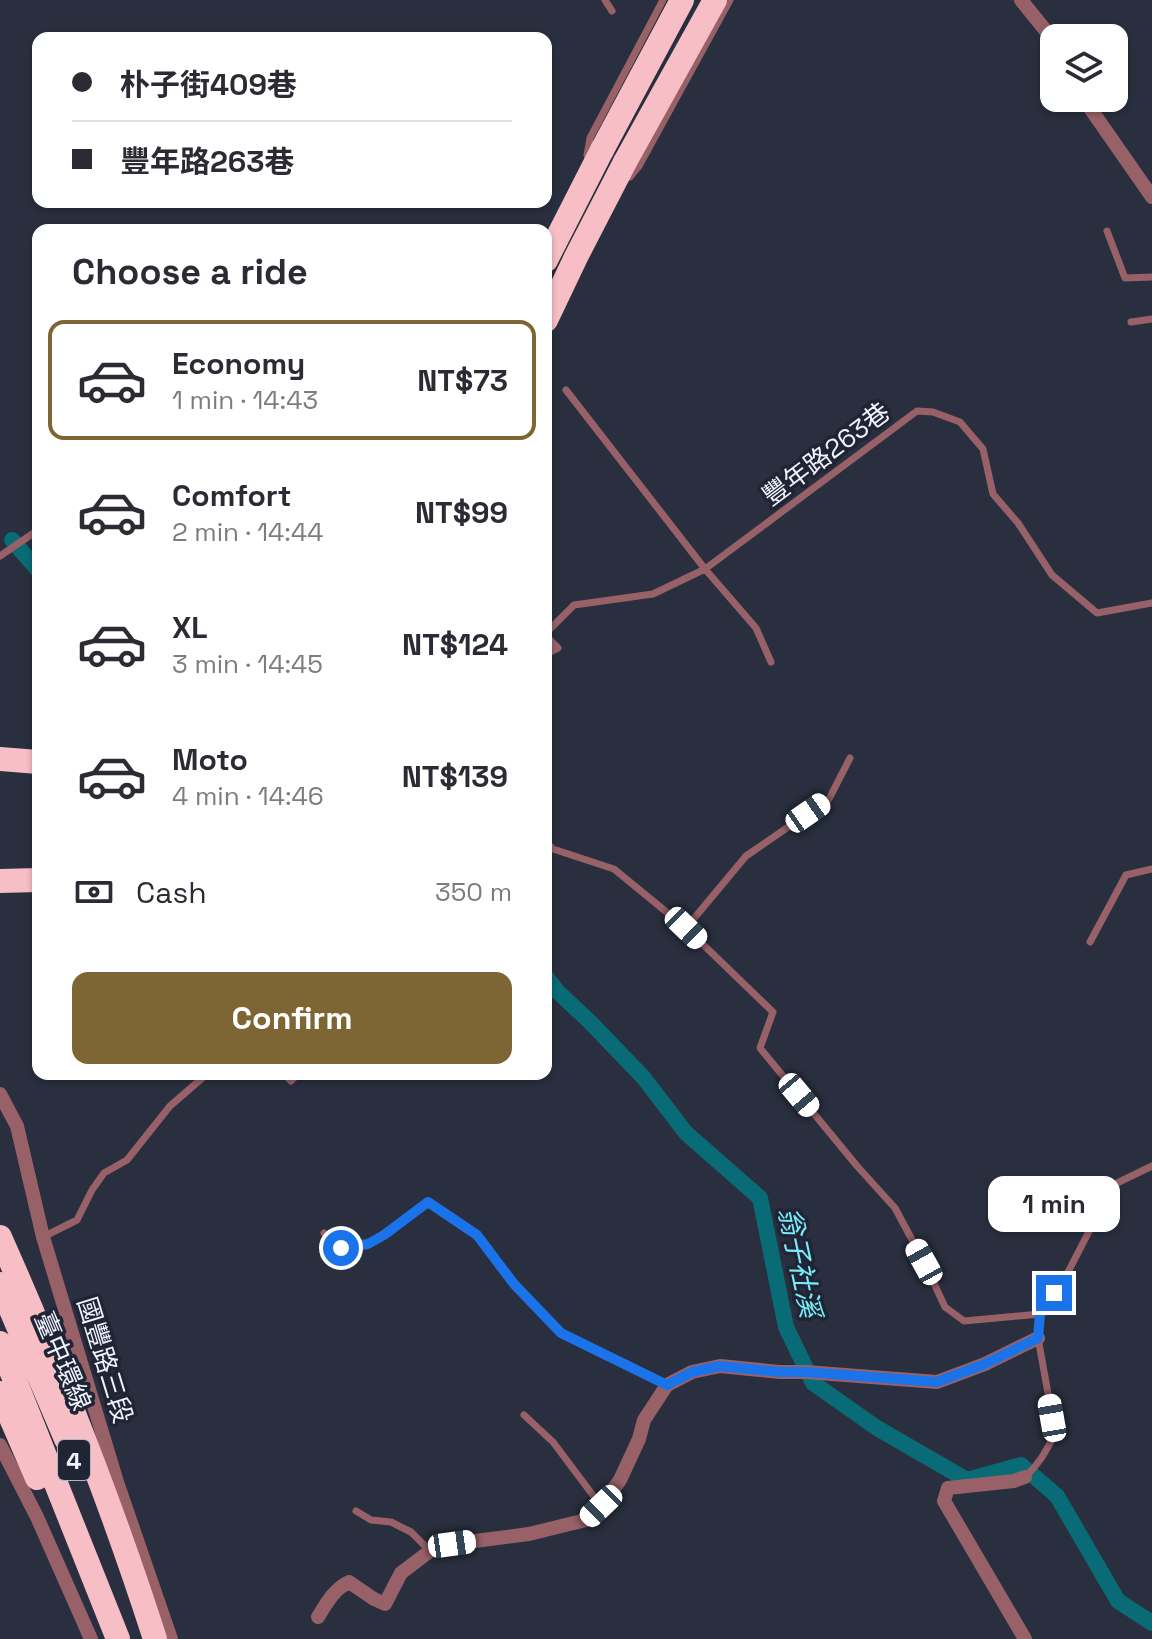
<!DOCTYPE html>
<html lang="en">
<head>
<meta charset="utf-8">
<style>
  body { margin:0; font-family:"Space Grotesk","Noto Sans TC",sans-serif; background:#f7f7f7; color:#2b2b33; height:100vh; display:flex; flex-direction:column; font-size:30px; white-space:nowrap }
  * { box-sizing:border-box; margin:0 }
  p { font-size:26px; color:#7c7c81 }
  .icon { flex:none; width:44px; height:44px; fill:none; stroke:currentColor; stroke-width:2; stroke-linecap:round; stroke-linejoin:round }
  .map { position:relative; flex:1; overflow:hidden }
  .drawer { position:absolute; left:32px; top:224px; width:520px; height:856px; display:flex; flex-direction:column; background:#fff; border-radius:16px; box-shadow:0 2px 6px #0004 }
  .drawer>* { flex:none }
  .banner { position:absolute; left:32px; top:32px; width:520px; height:176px; border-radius:16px; box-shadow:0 2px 6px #0004; display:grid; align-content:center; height:176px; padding:0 40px; background:#fff }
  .controls { position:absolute; left:1040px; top:24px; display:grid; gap:16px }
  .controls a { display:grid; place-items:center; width:88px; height:88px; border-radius:16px; background:#fff; box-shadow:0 2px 6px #0004; font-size:40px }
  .end { position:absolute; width:36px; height:36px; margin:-18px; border:10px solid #1a73e8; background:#fff; box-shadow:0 0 0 4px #fff }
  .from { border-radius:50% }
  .bubble { position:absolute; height:56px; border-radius:16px; background:#fff; box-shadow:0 2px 6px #0004; font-size:26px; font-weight:700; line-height:56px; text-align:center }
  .car { position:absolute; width:24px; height:48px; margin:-24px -12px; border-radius:10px; box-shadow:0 0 6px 2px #0007; background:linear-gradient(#fff 24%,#345 0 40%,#fff 0 76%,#345 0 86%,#fff 0) }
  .banner b { display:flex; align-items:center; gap:28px; height:76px; font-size:30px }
  .banner b+b { border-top:2px solid #e1e1e2 }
  .banner i { width:20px; height:20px; background:#2b2b33 }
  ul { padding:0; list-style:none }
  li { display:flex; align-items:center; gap:24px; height:120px; margin:0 16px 12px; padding:0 24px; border:4px solid transparent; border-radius:16px }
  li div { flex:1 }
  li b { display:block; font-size:30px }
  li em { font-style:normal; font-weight:700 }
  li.active { border-color:#7e6634 }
  li>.icon { width:72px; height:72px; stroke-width:1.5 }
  h2 { padding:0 40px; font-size:36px; line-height:96px }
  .pay { display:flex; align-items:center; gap:20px; height:88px; padding:0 40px; font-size:30px }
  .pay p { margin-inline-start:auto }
  .cta { display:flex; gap:16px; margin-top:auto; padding:16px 40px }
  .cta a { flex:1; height:92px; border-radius:16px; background:#7e6634; color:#fff; font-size:32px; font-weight:700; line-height:92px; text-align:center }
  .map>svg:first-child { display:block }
</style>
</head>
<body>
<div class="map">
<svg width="1152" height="1639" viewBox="0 0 1152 1639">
  <rect width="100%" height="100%" fill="#292f3e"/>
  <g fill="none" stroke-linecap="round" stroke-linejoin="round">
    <path stroke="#086b76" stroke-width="16" d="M12 540 38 570
      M546 977 557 991 589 1021 643 1077 686 1133 760 1198 786 1327 813 1383 877 1428 967 1480 1021 1465 1057 1496 1118 1601 1152 1623"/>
    <path stroke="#986168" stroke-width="7" d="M605 0 612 11
      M589 159 587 155 590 138 663 0
      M624 179 630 177 639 166 730 0
      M1107 231 1125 278 1152 277
      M1131 322 1152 319
      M566 390 705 569 756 628 771 662
      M0 556 38 530
      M546 633 574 605 653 594 705 569 917 411 933 412 960 422 983 449 993 494 1018 523 1052 575 1097 613 1152 603
      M546 636 558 648 546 654
      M546 842 553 849 614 869 686 928 773 1012 760 1048 857 1166 895 1208 924 1262 945 1307 964 1321 1040 1314
      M686 928 746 856 829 799 850 758
      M1090 942 1126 875 1152 869
      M284 1074 291 1081 298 1074
      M324 1233 341 1248 368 1244 384 1235 428 1202 477 1235 514 1284 561 1333 667 1385
      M43 1237 77 1220 92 1190 104 1173 127 1160 170 1106 207 1074
      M524 1415 553 1442 601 1506
      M1025 1477C1039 1464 1048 1450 1055 1432L1038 1338 1040 1314 1068 1272 1113 1185 1152 1166
      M356 1511 371 1520 391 1522 411 1532 430 1551"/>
    <path stroke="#986168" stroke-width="14" d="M1021 0 1054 41
      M1083 98 1152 197
      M0 1094 17 1126 43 1237 117 1482 171 1639
      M0 1445 37 1517 91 1639
      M1025 1477 1014 1481 948 1488 944 1501 1025 1639
      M318 1617C326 1604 334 1589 349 1582L374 1599 385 1604 401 1573 430 1551 452 1544 529 1534 586 1520 601 1506 620 1480 639 1439 644 1420 667 1385 692 1372 720 1366 780 1372H806L937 1382 985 1364 1038 1338"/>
    <path stroke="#f7bfc5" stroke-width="24" d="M602 150 682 0
      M625 162 715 0
      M0 759 38 762
      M0 881 38 880
      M0 1237C58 1368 111 1502 155 1639
      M0 1284 66 1439
      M0 1343 118 1639
      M0 1393 37 1478"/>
    <path stroke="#f7bfc5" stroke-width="24" d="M546 260 602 150
      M546 320 576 257 625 162"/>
  </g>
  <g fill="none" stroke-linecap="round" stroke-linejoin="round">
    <path stroke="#1a73e8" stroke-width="10" d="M341 1248 368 1244 384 1235 428 1202 477 1235 514 1284 561 1333 667 1385 692 1372 720 1366 780 1372H806L937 1382 985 1364 1038 1338 1040 1314 1054 1293"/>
  </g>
  <g text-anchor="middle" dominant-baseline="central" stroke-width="7" stroke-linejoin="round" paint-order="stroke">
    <rect fill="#1f2534" stroke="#b1b5c1" stroke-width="2" x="58" y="1440" width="32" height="40" rx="6"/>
    <g font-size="24" font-weight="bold" fill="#eff3fe">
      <text x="74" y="1460">4</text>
    </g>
    <g font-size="26" fill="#eff3fe" stroke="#1f2534">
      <text transform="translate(826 454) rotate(-37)">豐年路263巷</text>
      <text transform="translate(105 1360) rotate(73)">國豐路三段</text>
      <text transform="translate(63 1361) rotate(67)">臺中環線</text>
    </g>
    <g font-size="28" font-style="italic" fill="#7aebfa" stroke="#1f2534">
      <text transform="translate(800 1262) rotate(78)">翁子社溪</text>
    </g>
  </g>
</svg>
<div class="controls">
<a><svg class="icon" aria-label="layers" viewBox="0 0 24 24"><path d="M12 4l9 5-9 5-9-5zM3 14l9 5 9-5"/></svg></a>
</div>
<i class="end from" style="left:341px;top:1248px"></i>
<i class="end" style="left:1054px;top:1293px"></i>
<div class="bubble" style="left:988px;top:1176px;width:132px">1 min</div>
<i class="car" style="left:808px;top:813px;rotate:55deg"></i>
<i class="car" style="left:686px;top:928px;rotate:134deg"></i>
<i class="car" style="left:799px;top:1095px;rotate:140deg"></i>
<i class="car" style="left:924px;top:1262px;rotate:331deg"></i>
<i class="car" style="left:1052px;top:1418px;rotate:350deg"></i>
<i class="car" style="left:601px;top:1506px;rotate:226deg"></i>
<i class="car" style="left:452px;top:1544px;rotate:82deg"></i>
<div class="banner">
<b><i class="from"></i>朴子街409巷</b>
<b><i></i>豐年路263巷</b>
</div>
<section class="drawer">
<h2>Choose a ride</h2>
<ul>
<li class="active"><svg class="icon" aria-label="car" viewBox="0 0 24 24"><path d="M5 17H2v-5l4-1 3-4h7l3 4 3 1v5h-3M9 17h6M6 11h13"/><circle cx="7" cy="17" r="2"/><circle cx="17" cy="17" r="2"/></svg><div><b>Economy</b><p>1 min · 14:43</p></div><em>NT$73</em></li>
<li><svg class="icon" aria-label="car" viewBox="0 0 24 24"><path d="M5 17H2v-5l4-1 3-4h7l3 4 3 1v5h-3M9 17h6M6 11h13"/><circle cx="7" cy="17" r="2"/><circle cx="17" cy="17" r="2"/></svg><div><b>Comfort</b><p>2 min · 14:44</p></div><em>NT$99</em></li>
<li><svg class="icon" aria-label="car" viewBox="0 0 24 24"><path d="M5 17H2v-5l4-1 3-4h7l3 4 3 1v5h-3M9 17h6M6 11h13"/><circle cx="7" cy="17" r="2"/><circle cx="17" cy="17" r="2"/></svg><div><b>XL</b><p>3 min · 14:45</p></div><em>NT$124</em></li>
<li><svg class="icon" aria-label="car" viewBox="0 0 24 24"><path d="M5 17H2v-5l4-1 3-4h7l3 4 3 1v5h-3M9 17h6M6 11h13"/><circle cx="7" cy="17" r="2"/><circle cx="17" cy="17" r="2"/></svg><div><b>Moto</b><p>4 min · 14:46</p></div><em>NT$139</em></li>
</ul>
<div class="pay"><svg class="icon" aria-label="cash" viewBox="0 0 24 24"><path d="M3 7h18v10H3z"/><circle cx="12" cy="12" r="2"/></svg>Cash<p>350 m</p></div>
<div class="cta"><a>Confirm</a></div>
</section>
</div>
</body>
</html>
